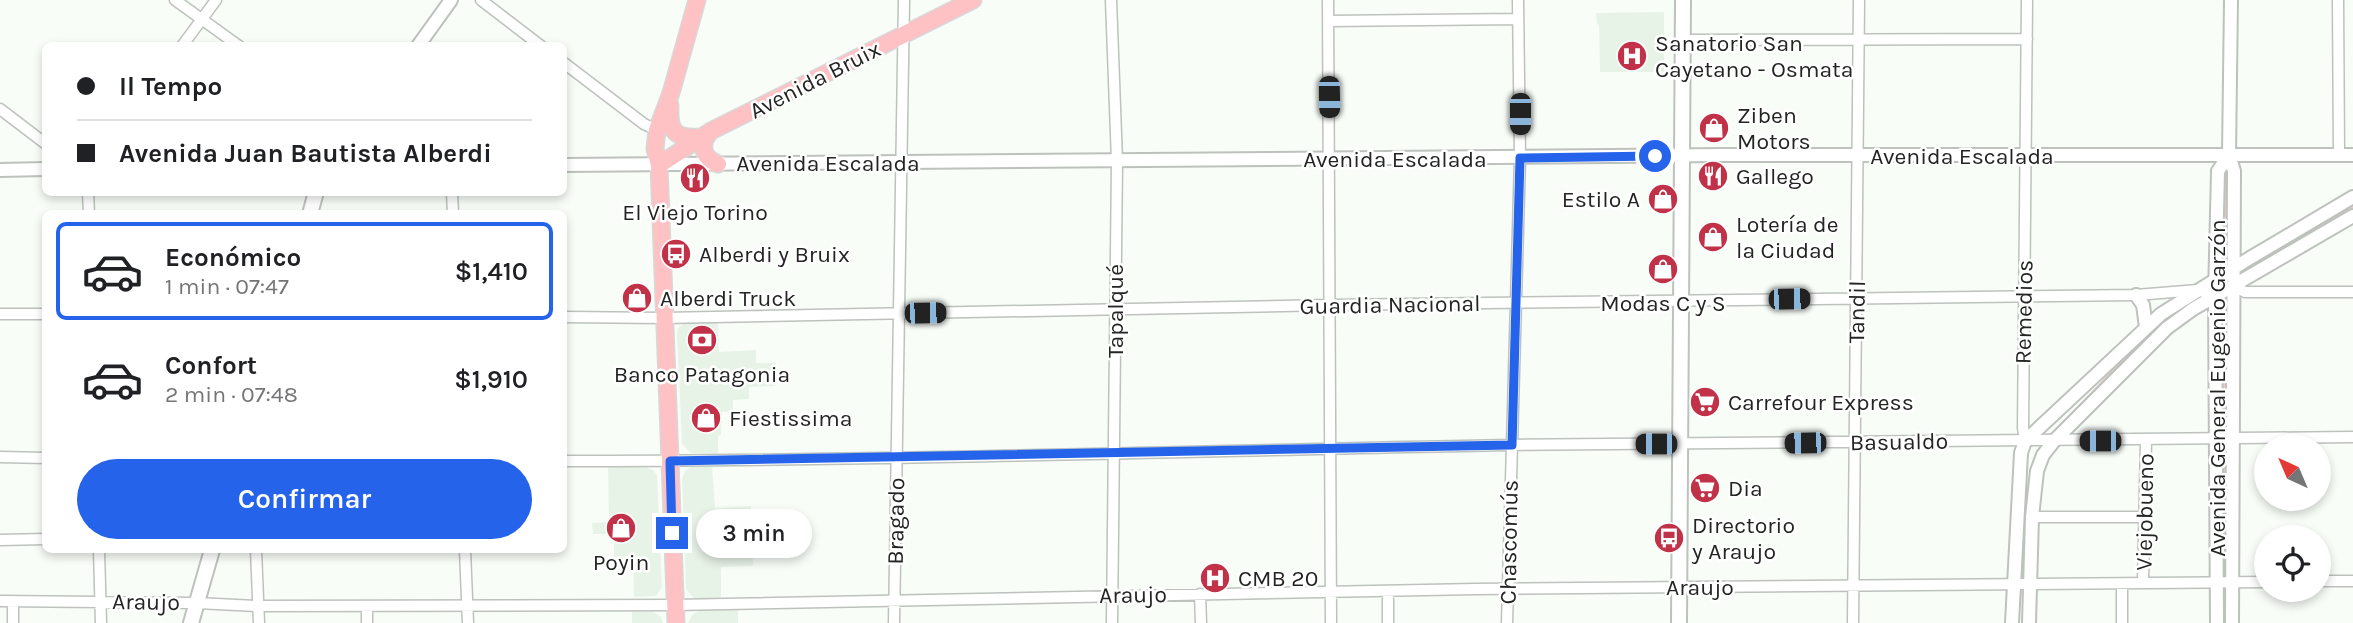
<!DOCTYPE html>
<html lang="es">
<head>
<meta charset="utf-8">
<style>
  body { margin:0; font-family:Karla,sans-serif; background:#f2f2f2; color:#202124; height:100vh; display:flex; flex-direction:column; font-size:26px; white-space:nowrap }
  * { box-sizing:border-box; margin:0 }
  p { font-size:23px; color:#757577 }
  .icon { flex:none; width:38px; height:38px; fill:none; stroke:currentColor; stroke-width:2; stroke-linecap:round; stroke-linejoin:round }
  .map { position:relative; flex:1; overflow:hidden }
  .side { position:absolute; left:42px; top:210px; width:525px; height:343px; display:flex; flex-direction:column; background:#fff; border-radius:10px; box-shadow:0 4px 10px #0003 }
  .side>* { flex:none }
  .banner { position:absolute; left:42px; top:42px; width:525px; height:154px; border-radius:10px; box-shadow:0 4px 10px #0003; display:grid; align-content:center; height:154px; padding:0 35px; background:#fff }
  .needle { width:46px; rotate:316deg }
  .controls { position:absolute; left:2254px; top:434px; display:grid; gap:14px }
  .controls a { display:grid; place-items:center; width:77px; height:77px; border-radius:50%; background:#fff; box-shadow:0 4px 10px #0003; font-size:35px }
  .end { position:absolute; width:32px; height:32px; margin:-16px; border:9px solid #2563eb; background:#fff; box-shadow:0 0 0 4px #fff }
  .from { border-radius:50% }
  .bubble { position:absolute; height:49px; border-radius:24px; background:#fff; box-shadow:0 4px 10px #0003; font-size:23px; font-weight:600; line-height:49px; text-align:center }
  .car { position:absolute; width:21px; height:42px; margin:-21px -10px; border-radius:9px; box-shadow:0 0 5px 2px #0007; background:linear-gradient(#222 24%,#8ab4d8 0 40%,#222 0 76%,#8ab4d8 0 86%,#222 0) }
  .banner b { display:flex; align-items:center; gap:24px; height:66px; font-size:26px }
  .banner b+b { border-top:2px solid #e0e0e0 }
  .banner i { width:18px; height:18px; background:#202124 }
  ul { padding:12px 0 0; list-style:none }
  li { display:flex; align-items:center; gap:21px; height:98px; margin:0 14px 10px; padding:0 21px; border:4px solid transparent; border-radius:10px }
  li div { flex:1 }
  li b { display:block; font-size:26px }
  li em { font-style:normal; font-weight:600 }
  li.current { border-color:#2563eb }
  li>.icon { width:63px; height:63px; stroke-width:1.5 }
  .cta { display:flex; gap:14px; margin-top:auto; padding:14px 35px }
  .cta a { flex:1; height:80px; border-radius:42px; background:#2563eb; color:#fff; font-size:28px; font-weight:600; line-height:80px; text-align:center }
  .map>svg:first-child { display:block }
</style>
</head>
<body>
<div class="map">
<svg width="2353" height="623" viewBox="0 0 2353 623">
  <rect width="100%" height="100%" fill="#f8fdf8"/>
  <path fill="#e8f3e8" d="M1664 12V72H1600L1599 25 1597 24 1596 13Z
    M686 322H718L719 352 756 350V363H776V386L749 387V399L733 400V411L722 412 721 435 718 436V454L691 453 682 444 677 334 678 328Z
    M712 465 715 508 751 506 753 566 721 567V598H694L686 589 682 479 685 471 692 466Z
    M608 466H643L653 470 657 475 662 587 656 596 634 597 633 559 614 558V534H593L592 523 609 522Z
    M738 609V623H688L692 615 700 610Z
    M632 612H654L661 617 663 623H632Z"/>
  <path fill="#f1c8c9" d="M2227 173 2229 174 2228 236 2225 237 2222 233 2223 174Z
    M2353 205V208L2248 269V265Z
    M2163 317 2166 318 2069 417V415Z
    M2225 327 2228 328V421L2225 422 2221 419V330Z
    M2225 456 2227 457V563L2224 564 2221 459Z
    M2027 494 2029 495 2026 565H2019L2024 495Z"/>
  <g fill="none" stroke-linecap="round" stroke-linejoin="round">
    <g stroke="#bdc2bd" stroke-width="13">
      <path id="minor" d="M175 0 239 46
        M481 0 541 46
        M1111 0 1117 161 1112 623
        M1328 0 1331 623
        M2338 0 2339 155
        M1328 21 1517 19
        M1683 40 2027 39
        M182 46 216 0
        M564 63 644 124 657 130
        M0 109 46 144
        M88 192 89 214
        M452 192 453 214
        M2233 286 2245 292H2353
        M0 314H46
        M564 317 664 318 1330 305 2136 295 2198 290 2215 296
        M2025 441 2023 428 2027 0
        M0 457 46 458
        M564 461C878 461 1193 451 1508 445 1789 440 2071 441 2353 437
        M2032 517H2145
        M0 540 46 539
        M99 550 101 623
        M256 550 259 623
        M465 550 468 623
        M2319 581H2353
        M2143 583 2146 441
        M1388 591V623
        M1200 594 1201 623
        M0 601 197 603 258 606 675 605 1476 589 2266 582
        M367 606V623
        M13 623V602
        M894 623 904 0
        M1507 623 1520 158 1518 0
        M1853 623 1859 0
        M2122 623V584"/>
    </g>
    <g stroke="#bdc2bd" stroke-width="16">
      <path id="tertiary" d="M2231 0 2229 155 2234 171 2232 623
        M418 46 451 0
        M564 165 1723 155H2353
        M0 170 46 169
        M2136 295 2143 305 2146 327
        M2012 623 2021 453 2025 441 2161 314 2250 258 2353 197
        M2029 623 2032 517 2037 471 2043 455 2054 441 2167 328 2193 309 2353 216
        M2217 623 2215 296 2218 171 2229 155"/>
    </g>
    <g stroke="#bdc2bd" stroke-width="18">
      <path id="secondary" d="M310 214 316 192
        M191 623 212 550
        M1679 623 1683 0"/>
    </g>
    <g stroke="#d7d8d7" stroke-width="19">
      <path id="primary" d="M670 105C669 132 674 139 702 137
        M711 131C699 143 702 158 718 164
        M659 165 711 131 973 0
        M676 623 659 165 655 149 657 130 671 93 697 0"/>
    </g>
    <use href="#minor" stroke="#fff" stroke-width="10"/>
    <use href="#tertiary" stroke="#fff" stroke-width="12"/>
    <use href="#secondary" stroke="#fff" stroke-width="14"/>
    <use href="#primary" stroke="#fec1c4" stroke-width="16"/>
  </g>
  <g fill="none" stroke-linecap="round" stroke-linejoin="round">
    <path stroke="#2563eb" stroke-width="9" d="M672 533 670 461 1512 445 1520 158 1655 156"/>
  </g>
  <defs>
    <g id="hospital-disc" transform="scale(1.575)"><circle r="9.5" fill="#c13148" stroke="#fff"/><path d="M-5-5h3v3.5h4V-5h3V5h-3V1.5h-4V5h-3Z" fill="#fff"/></g>
    <g id="shop-disc" transform="scale(1.575)"><circle r="9.5" fill="#c13148" stroke="#fff"/><path d="M-5-2.5h2.3a2.7 3.5 0 0 1 5.4 0H5L5.5 6h-11ZM-1.5-2.5h3a1.5 2.3 0 0 0-3 0Z" fill="#fff"/></g>
    <g id="restaurant-disc" transform="scale(1.575)"><circle r="9.5" fill="#c13148" stroke="#fff"/><path d="M-5-6h1v4h1v-4h1v4h1v-4h1v5L-1.5 .5V6h-2V.5L-5-1ZM5-6V6H3V1.5H1.5Q1.5-4 5-6Z" fill="#fff"/></g>
    <g id="bus-disc" transform="scale(1.575)"><circle r="9.5" fill="#c13148" stroke="#fff"/><path d="M-5-6H5V4H4V6H2V4H-2V6H-4V4H-5ZM-3.5-4V0h7V-4ZM-3.5 1.2v1.5H-2V1.2ZM2 1.2v1.5H3.5V1.2Z" fill="#fff"/></g>
    <g id="bank-disc" transform="scale(1.575)"><circle r="9.5" fill="#c13148" stroke="#fff"/><path d="M-6-4H6V4H-6ZM0-2.3a2.3 2.3 0 1 0 0 4.6a2.3 2.3 0 1 0 0-4.6Z" fill="#fff"/></g>
    <g id="supermarket-disc" transform="scale(1.575)"><circle r="9.5" fill="#c13148" stroke="#fff"/><path d="M-6-5.5h2.5l.6 2H6L4.5 2H-2.5L-4.4-4H-6ZM-1.5 3.2a1.3 1.3 0 1 0 .1 0ZM3 3.2a1.3 1.3 0 1 0 .1 0Z" fill="#fff"/></g>
  </defs>
  <g fill-rule="evenodd">
    <use href="#hospital-disc" x="1632" y="56"/>
    <use href="#shop-disc" x="1714" y="128"/>
    <use href="#restaurant-disc" x="1713" y="176"/>
    <use href="#restaurant-disc" x="695" y="178"/>
    <use href="#shop-disc" x="1663" y="199"/>
    <use href="#shop-disc" x="1713" y="237"/>
    <use href="#bus-disc" x="676" y="254"/>
    <use href="#shop-disc" x="1663" y="269"/>
    <use href="#shop-disc" x="637" y="298"/>
    <use href="#bank-disc" x="702" y="340"/>
    <use href="#supermarket-disc" x="1705" y="402"/>
    <use href="#shop-disc" x="706" y="418"/>
    <use href="#supermarket-disc" x="1705" y="488"/>
    <use href="#shop-disc" x="621" y="528"/>
    <use href="#bus-disc" x="1669" y="538"/>
    <use href="#hospital-disc" x="1215" y="578"/>
  </g>
  <g text-anchor="middle" dominant-baseline="central" stroke-width="5" stroke-linejoin="round" paint-order="stroke">
    <g font-size="23" fill="#232523" stroke="#fff" text-anchor="start">
      <text x="1655" y="43">Sanatorio San<tspan x="1655" dy="26">Cayetano - Osmata</tspan></text>
      <text x="1737" y="115">Ziben<tspan x="1737" dy="26">Motors</tspan></text>
      <text x="1736" y="176">Gallego</text>
      <text x="1640" y="199" text-anchor="end">Estilo A</text>
      <text x="695" y="212" text-anchor="middle">El Viejo Torino</text>
      <text x="1736" y="224">Lotería de<tspan x="1736" dy="26">la Ciudad</tspan></text>
      <text x="699" y="254">Alberdi y Bruix</text>
      <text x="660" y="298">Alberdi Truck</text>
      <text x="1663" y="303" text-anchor="middle">Modas C y S</text>
      <text x="702" y="374" text-anchor="middle">Banco Patagonia</text>
      <text x="1728" y="402">Carrefour Express</text>
      <text x="729" y="418">Fiestissima</text>
      <text x="1728" y="488">Dia</text>
      <text x="1692" y="525">Directorio<tspan x="1692" dy="26">y Araujo</tspan></text>
      <text x="621" y="562" text-anchor="middle">Poyin</text>
      <text x="1238" y="578">CMB 20</text>
    </g>
    <g font-size="23" fill="#232523" stroke="#fff">
      <text transform="translate(815 80) rotate(-27)">Avenida Bruix</text>
      <text x="1962" y="156">Avenida Escalada</text>
      <text x="1395" y="159">Avenida Escalada</text>
      <text x="828" y="163">Avenida Escalada</text>
      <text transform="translate(1390 305) rotate(-1)">Guardia Nacional</text>
      <text transform="translate(1115 311) rotate(-90)">Tapalqué</text>
      <text transform="translate(1857 312) rotate(-89)">Tandil</text>
      <text transform="translate(2024 312) rotate(-89)">Remedios</text>
      <text transform="translate(2217 388) rotate(-90)">Avenida General Eugenio Garzón</text>
      <text transform="translate(1899 442) rotate(-1)">Basualdo</text>
      <text transform="translate(2145 512) rotate(-89)">Viejobueno</text>
      <text transform="translate(896 521) rotate(-89)">Bragado</text>
      <text transform="translate(1509 542) rotate(-89)">Chascomús</text>
      <text x="1700" y="587">Araujo</text>
      <text transform="translate(1133 595) rotate(-1)">Araujo</text>
      <text transform="translate(146 602) rotate(1)">Araujo</text>
    </g>
  </g>
</svg>
<div class="controls">
<a><svg class="needle" viewBox="-14 -14 28 28"><path d="M0-13l5 13h-10z" fill="#e53935"/><path d="M0 13l5-13h-10z" fill="#757577"/></svg></a>
<a><svg class="icon" aria-label="locate" viewBox="0 0 24 24"><circle cx="12" cy="12" r="6"/><path d="M12 2v4M12 18v4M2 12h4M18 12h4"/></svg></a>
</div>
<i class="end from" style="left:1655px;top:156px"></i>
<i class="end" style="left:672px;top:533px"></i>
<div class="bubble" style="left:696px;top:509px;width:116px">3 min</div>
<i class="car" style="left:1329px;top:97px;rotate:179deg"></i>
<i class="car" style="left:1520px;top:114px;rotate:180deg"></i>
<i class="car" style="left:1789px;top:299px;rotate:89deg"></i>
<i class="car" style="left:925px;top:313px;rotate:89deg"></i>
<i class="car" style="left:2100px;top:441px;rotate:270deg"></i>
<i class="car" style="left:1805px;top:443px;rotate:269deg"></i>
<i class="car" style="left:1656px;top:444px;rotate:270deg"></i>
<div class="banner">
<b><i class="from"></i>Il Tempo</b>
<b><i></i>Avenida Juan Bautista Alberdi</b>
</div>
<section class="side">
<ul>
<li class="current"><svg class="icon" aria-label="car" viewBox="0 0 24 24"><path d="M5 17H2v-5l4-1 3-4h7l3 4 3 1v5h-3M9 17h6M6 11h13"/><circle cx="7" cy="17" r="2"/><circle cx="17" cy="17" r="2"/></svg><div><b>Económico</b><p>1 min · 07:47</p></div><em>$1,410</em></li>
<li><svg class="icon" aria-label="car" viewBox="0 0 24 24"><path d="M5 17H2v-5l4-1 3-4h7l3 4 3 1v5h-3M9 17h6M6 11h13"/><circle cx="7" cy="17" r="2"/><circle cx="17" cy="17" r="2"/></svg><div><b>Confort</b><p>2 min · 07:48</p></div><em>$1,910</em></li>
</ul>
<div class="cta"><a>Confirmar</a></div>
</section>
</div>
</body>
</html>
